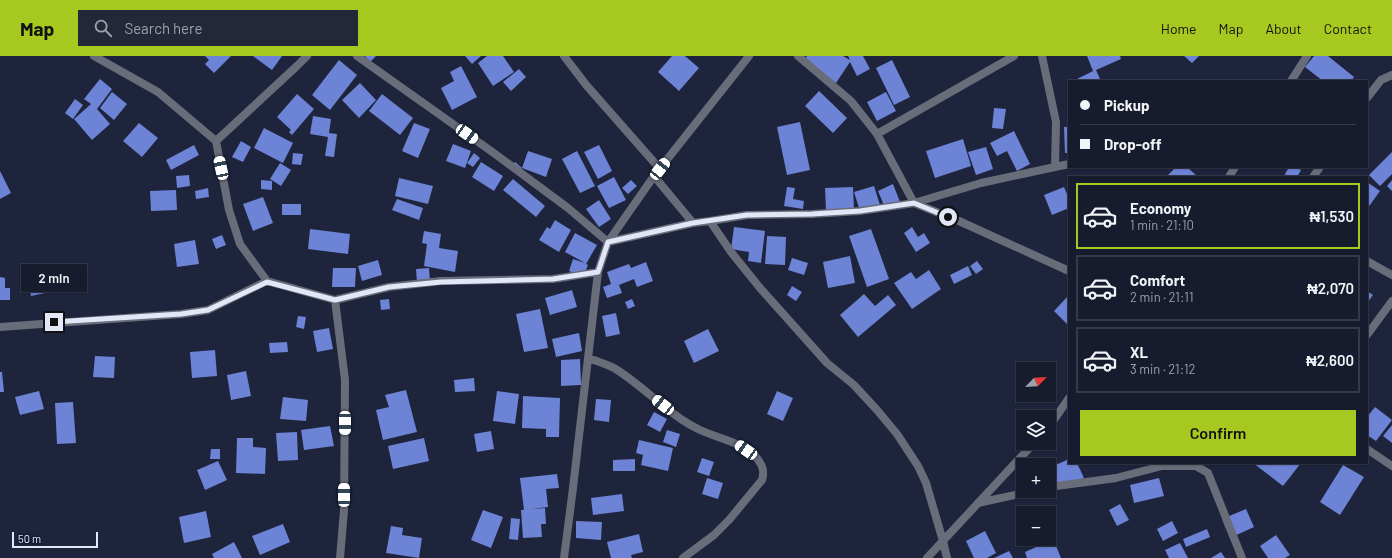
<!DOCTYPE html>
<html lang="en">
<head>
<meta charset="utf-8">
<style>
  body { margin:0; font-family:Barlow,sans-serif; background:#232839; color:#f1f3f6; height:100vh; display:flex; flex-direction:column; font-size:15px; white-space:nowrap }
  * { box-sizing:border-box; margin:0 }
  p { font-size:13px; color:#9ea1aa }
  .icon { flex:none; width:22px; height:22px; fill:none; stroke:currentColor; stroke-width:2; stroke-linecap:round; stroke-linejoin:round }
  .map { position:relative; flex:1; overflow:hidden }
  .details { position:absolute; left:1068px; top:120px; width:300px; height:288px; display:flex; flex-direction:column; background:#161b2d; border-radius:0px; box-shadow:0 1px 3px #0004,0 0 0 1px #353949 }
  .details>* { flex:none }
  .guide { position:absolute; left:1068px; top:24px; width:300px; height:88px; border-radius:0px; box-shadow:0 1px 3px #0004,0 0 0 1px #353949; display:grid; align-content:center; height:88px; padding:0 12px; background:#161b2d }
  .needle { width:26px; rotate:65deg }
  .tools { position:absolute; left:1016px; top:306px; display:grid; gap:8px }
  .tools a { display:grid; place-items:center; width:40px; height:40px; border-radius:0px; background:#161b2d; box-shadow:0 1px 3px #0004,0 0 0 1px #353949; font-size:20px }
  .scale { position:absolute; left:12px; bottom:10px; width:86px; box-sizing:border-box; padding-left:4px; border:2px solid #e2e7f8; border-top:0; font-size:11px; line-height:14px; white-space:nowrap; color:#e2e7f8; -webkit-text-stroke:3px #141a32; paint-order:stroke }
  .end { position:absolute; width:18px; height:18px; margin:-9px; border:5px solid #e2e7f8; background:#111; box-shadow:0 0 0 2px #111 }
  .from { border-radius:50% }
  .bubble { position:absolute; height:28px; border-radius:0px; background:#161b2d; box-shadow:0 1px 3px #0004,0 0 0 1px #353949; font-size:13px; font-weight:600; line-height:28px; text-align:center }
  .car { position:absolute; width:12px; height:24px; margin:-12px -6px; border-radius:5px; box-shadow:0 0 3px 1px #0007; background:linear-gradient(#fff 24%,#345 0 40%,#fff 0 76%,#345 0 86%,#fff 0) }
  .guide b { display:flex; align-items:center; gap:14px; height:38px; font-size:15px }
  .guide b+b { border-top:1px solid #353949 }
  .guide i { width:10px; height:10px; background:#f1f3f6 }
  ul { padding:7px 0 0; list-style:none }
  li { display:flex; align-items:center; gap:12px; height:66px; margin:0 8px 6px; padding:0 4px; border:2px solid #353949; border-radius:0px }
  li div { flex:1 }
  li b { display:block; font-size:15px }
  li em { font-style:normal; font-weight:600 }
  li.current { border-color:#a7c81f }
  li>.icon { width:36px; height:36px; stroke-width:1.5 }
  .button { display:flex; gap:8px; margin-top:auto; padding:8px 12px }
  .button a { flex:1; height:46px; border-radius:0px; background:#a7c81f; color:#111; font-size:16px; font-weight:600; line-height:46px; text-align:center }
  header { display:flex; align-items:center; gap:24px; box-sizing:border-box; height:56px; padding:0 20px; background:#a7c81f; color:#111 }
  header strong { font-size:19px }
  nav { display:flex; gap:22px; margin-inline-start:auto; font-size:14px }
  .search { width:280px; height:36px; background:#232839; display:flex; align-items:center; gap:10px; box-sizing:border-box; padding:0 14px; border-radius:0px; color:#9ea1aa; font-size:15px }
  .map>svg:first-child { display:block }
</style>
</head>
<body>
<header>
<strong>Map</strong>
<div class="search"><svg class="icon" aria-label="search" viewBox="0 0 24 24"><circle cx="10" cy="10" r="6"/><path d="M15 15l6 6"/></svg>Search here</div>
<nav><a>Home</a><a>Map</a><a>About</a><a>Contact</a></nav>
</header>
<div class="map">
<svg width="1392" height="502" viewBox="0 0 1392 502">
  <rect width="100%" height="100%" fill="#1d243c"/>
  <path fill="#6d83d5" d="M205 0H231L214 17 205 8 209 4Z
    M253 0H282L272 14Z
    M365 0H376L370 6Z
    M465 0H481L472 8Z
    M487 0H503L514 16 493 30 478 7Z
    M672 0H685L699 12 679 35 658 16Z
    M807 0H843L850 4 848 0H863L870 13 857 20 850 6 836 27 804 5Z
    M1087 0H1120L1121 3 1096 14 1101 25H1073L1093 15Z
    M1184 0H1199L1192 7Z
    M1314 0H1328L1354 21 1351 25H1323L1305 11Z
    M339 4 357 19 330 54 312 39Z
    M892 4 910 41 894 49 876 12Z
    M461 10 477 41 452 54 441 32 454 25 450 16Z
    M519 13 526 21 511 35 503 26Z
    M100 23 112 33 97 53 110 68 92 84 74 63 91 48 84 43Z
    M360 27 376 44 359 62 342 44Z
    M819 35 847 62 833 77 805 50Z
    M112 36 127 48 114 64 100 52Z
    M886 36 896 55 877 65 867 46Z
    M297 38 314 53 292 79 289 76 291 74 277 61Z
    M382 38 413 62 400 79 369 55Z
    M75 43 83 49 73 63 65 57Z
    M994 52 1006 53 1003 73 992 72Z
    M313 60 331 63 329 77 337 78 334 101 325 100 328 81 310 78Z
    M800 66 810 114 787 119 777 71Z
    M139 67 158 82 142 101 123 85Z
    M414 67 430 73 418 102 402 95Z
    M1064 71H1069V97H1065Z
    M264 72 293 87 283 107 254 92Z
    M1014 75 1030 108 1017 115 1007 95 997 100 990 87Z
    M963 83 971 110 935 122 926 95Z
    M241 85 251 91 243 106 232 101Z
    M453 88 471 95 465 112 446 105Z
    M194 89 199 99 171 114 166 104Z
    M599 89 612 115 598 123 584 96Z
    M986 91 993 113 976 119 968 96Z
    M528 95 552 103 546 121 522 112 517 118 510 112 515 106 522 112Z
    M577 95 595 130 580 137 562 103Z
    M1392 96V118L1380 130 1369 119Z
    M293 97 303 98 301 109 292 108Z
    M474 97 480 102 473 111 467 107Z
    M481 106 503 120 494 135 472 121Z
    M280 107 291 114 281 130 270 123Z
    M1176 111H1187L1198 121H1166Z
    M1289 111H1296L1301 114 1297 121H1286L1284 120Z
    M0 115 11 137 0 143Z
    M189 119 190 130 177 132 176 120Z
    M614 121 626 144 609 152 597 130Z
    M399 122 433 130 428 148 395 140Z
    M513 123 545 150 536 161 503 134Z
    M261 124 272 125V134L261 133Z
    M631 124 637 130 628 138 622 132Z
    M1392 124V135L1387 130Z
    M1367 126 1380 135 1367 153Z
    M893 128 900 146 885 152 878 135Z
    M874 130 880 149 860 155 854 136Z
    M787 131 795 132 793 143 804 145 803 153 784 150Z
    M853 131 854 154 826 155 825 132Z
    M1064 131 1069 143V152L1052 159 1044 139Z
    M208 132 209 141 196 143 195 135Z
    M176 134 177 154 151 155 150 135Z
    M263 141 273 167 253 175 243 148Z
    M397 143 423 152 419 164 392 154Z
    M599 144 611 163 599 171 586 153Z
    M282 148H301V159H282Z
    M555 164 571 174 559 196 539 184 547 171 550 173Z
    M734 171 765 175 761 207 748 205 749 196 731 193Z
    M912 171 918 181 924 177 930 187 916 196 904 177Z
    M310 173 350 178 348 198 308 193Z
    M871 173 889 223 867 231 849 180Z
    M424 175 441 178 439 192 458 195 455 216 424 210 427 188 422 187Z
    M575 177 597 189 586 208 588 209 583 221 569 215 573 203 585 207 565 196Z
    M222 179 226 189 216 193 212 183Z
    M767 180 786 181 785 209 765 208Z
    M195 184 199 208 177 211 174 188Z
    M850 200 855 227 828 232 823 206Z
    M792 202 808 207 804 219 788 214Z
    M378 204 382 219 362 225 358 210Z
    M977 205 983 213 976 218 970 210Z
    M646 206 653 225 637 231 634 223 619 229 622 237 607 242 603 231 611 228 607 216 629 208 631 212Z
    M968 210 972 219 954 228 950 219Z
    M333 212H356L355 231H332Z
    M429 212 430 225 417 226 416 213Z
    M929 214 941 233 912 253 894 227 911 216 916 223Z
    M0 221 5 222V232H10V244H0Z
    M47 225 50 236 31 240 29 229Z
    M792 230 802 236 796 245 787 239Z
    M572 234 577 251 550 259 545 242Z
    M1367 235 1373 239 1367 247Z
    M864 238 875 250 888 239 896 249 858 281 840 259Z
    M1069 239V270L1054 255Z
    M389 243 390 253 381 254 380 244Z
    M632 243 635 250 628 253 625 246Z
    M540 253 548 292 524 296 516 258Z
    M616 257 620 278 606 281 602 260Z
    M298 260 306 261 304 273 296 271Z
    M329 272 333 293 317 296 313 275Z
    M708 273 719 295 694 307 684 285Z
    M579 277 582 295 556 301 552 283Z
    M287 286 288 296 270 297 269 287Z
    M215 294 217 320 192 322 190 296Z
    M95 300 115 301 114 322 93 321Z
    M580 303 581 329 561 330V304Z
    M246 315 251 340 231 344 227 319Z
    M0 316H2L4 336H0Z
    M474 322 475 335 455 336 454 324Z
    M406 334 417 376 383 384 376 354 389 351 385 339Z
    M39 335 44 353 20 359 15 341Z
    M497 335 519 338 515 368 493 365Z
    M777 335 793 342 783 365 767 358Z
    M523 340 560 342 559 381H546V373L522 372Z
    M283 341 308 344 306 365 280 363Z
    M596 343 611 344 609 366 594 364Z
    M73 346 76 387 57 388 55 347Z
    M1375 351 1392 364 1376 385 1367 379V361Z
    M654 356 667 363 660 376 647 369Z
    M1392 369V387L1383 380Z
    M330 370 334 390 304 394 301 374Z
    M667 374 680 378 676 391 663 386Z
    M491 375 494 393 477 396 474 378Z
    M297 376 298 404 278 405 276 377Z
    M237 382H253V391L266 392 265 418 236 417Z
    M424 382 429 405 393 413 388 390Z
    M639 384 673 392 668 415 641 409 643 399 636 397Z
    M211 393H220V403H210Z
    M702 402 714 406 709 420 697 416Z
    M635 403V415H613V404Z
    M1069 403V407H1077L1084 422 1058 433 1049 412Z
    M218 405 227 424 205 434 197 414Z
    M1253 407H1301L1283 430Z
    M1343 409 1364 421 1340 459 1320 446Z
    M557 418 559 432 546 433 548 451 524 454 520 422Z
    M707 422 723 427 718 443 702 438Z
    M1159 422 1164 440 1134 447 1130 429Z
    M622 438 624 455 593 459 591 442Z
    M1120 448 1129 464 1117 470 1109 454Z
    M545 452 546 468H541L542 481 523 482 521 454Z
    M1246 453 1254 471 1230 482 1222 463Z
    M483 454 503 461 491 492 471 484Z
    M206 455 211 481 184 487 179 461Z
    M511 462 520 463 518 484 509 483Z
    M576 465 602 466 601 484 576 482Z
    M1172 465 1178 477 1163 485 1157 473Z
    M283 468 290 486 260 499 252 480Z
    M391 470 403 472 402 479 422 482 419 502 386 497Z
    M1207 473 1210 481 1186 491 1183 483Z
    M985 475 996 497 987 502H974L966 485Z
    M639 478 643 496 631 499 632 502H611L607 486Z
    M1276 479 1290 499 1285 502H1268L1260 490Z
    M1054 485 1061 502H1027L1025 496 1045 487V489Z
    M234 486 242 502H214L212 498Z
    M1180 487 1188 502H1169L1165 494Z
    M1009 495 1013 502H994Z
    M1221 496 1225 502H1211Z"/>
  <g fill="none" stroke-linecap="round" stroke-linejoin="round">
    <path stroke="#696d7a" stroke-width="8" d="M94 0 158 36 216 85 229 154 240 188 267 225 335 244 389 231 441 225 553 223 598 216
      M357 0 491 95 568 152 608 186
      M564 0 587 30 660 113
      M798 0 851 45 877 78 914 147 959 165 1069 215
      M1042 0 1056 66 1055 111
      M1291 25 1307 0
      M1367 42 1381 24 1392 19
      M877 78 1014 0
      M216 85 298 9 307 0
      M654 120 693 167
      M1229 121 1235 111
      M1313 121 1320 111
      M710 165 747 159 812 158 860 155 914 147 981 127 1069 108
      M608 186 693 167 710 165 731 196 760 232 827 307 854 329 877 354 897 378 918 410 926 427 943 485 947 502
      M1367 205 1392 219
      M335 244 345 324 344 454 340 502
      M0 271 181 258 208 254 267 225
      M1367 279 1392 245
      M588 302C597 305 606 308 614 312 644 330 668 359 700 374 717 382 741 386 755 400 762 408 765 414 762 424L729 464 714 479 683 502
      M1049 371 1069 342
      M1367 393 1392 410
      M1049 431 1116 422 1162 410H1196L1208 417 1242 502
      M978 447 1033 435
      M564 502 573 432 598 216 608 186 654 120 749 0
      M927 502 1034 387"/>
  </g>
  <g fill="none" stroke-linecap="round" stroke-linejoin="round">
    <path stroke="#e2e7f8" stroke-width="5" d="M54 266 181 258 208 254 267 226 335 244 389 231 441 226 553 223 598 216 608 186 693 167 747 159 812 158 860 155 914 147 948 161"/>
  </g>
</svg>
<div class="tools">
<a><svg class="needle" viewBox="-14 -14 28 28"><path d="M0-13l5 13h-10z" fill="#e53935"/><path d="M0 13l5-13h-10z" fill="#9ea1aa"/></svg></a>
<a><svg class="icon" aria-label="layers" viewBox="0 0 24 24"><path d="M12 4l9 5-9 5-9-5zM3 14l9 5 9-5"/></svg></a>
<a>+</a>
<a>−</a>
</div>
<div class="scale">50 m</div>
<i class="end from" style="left:948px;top:161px"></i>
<i class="end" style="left:54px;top:266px"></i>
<div class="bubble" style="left:21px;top:208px;width:66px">2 min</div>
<i class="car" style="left:467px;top:78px;rotate:125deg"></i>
<i class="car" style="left:221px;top:112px;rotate:348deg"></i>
<i class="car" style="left:660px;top:113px;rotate:38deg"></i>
<i class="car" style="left:663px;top:349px;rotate:308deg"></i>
<i class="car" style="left:345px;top:367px;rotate:180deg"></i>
<i class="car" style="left:746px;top:394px;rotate:304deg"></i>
<i class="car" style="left:344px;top:439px;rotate:0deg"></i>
<div class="guide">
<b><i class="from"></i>Pickup</b>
<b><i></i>Drop-off</b>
</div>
<section class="details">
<ul>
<li class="current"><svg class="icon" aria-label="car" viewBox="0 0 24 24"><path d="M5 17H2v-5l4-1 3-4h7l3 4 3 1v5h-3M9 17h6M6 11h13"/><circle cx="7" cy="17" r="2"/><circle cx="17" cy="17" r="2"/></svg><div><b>Economy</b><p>1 min · 21:10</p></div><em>₦1,530</em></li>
<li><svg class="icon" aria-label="car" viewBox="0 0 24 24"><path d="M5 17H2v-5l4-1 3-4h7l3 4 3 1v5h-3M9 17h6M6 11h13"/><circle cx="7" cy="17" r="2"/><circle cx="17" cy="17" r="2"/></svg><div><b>Comfort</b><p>2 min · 21:11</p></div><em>₦2,070</em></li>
<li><svg class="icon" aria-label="car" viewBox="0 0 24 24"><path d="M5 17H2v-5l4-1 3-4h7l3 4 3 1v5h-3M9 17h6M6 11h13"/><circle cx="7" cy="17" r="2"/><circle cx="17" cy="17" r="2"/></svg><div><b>XL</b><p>3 min · 21:12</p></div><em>₦2,600</em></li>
</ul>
<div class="button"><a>Confirm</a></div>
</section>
</div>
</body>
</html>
